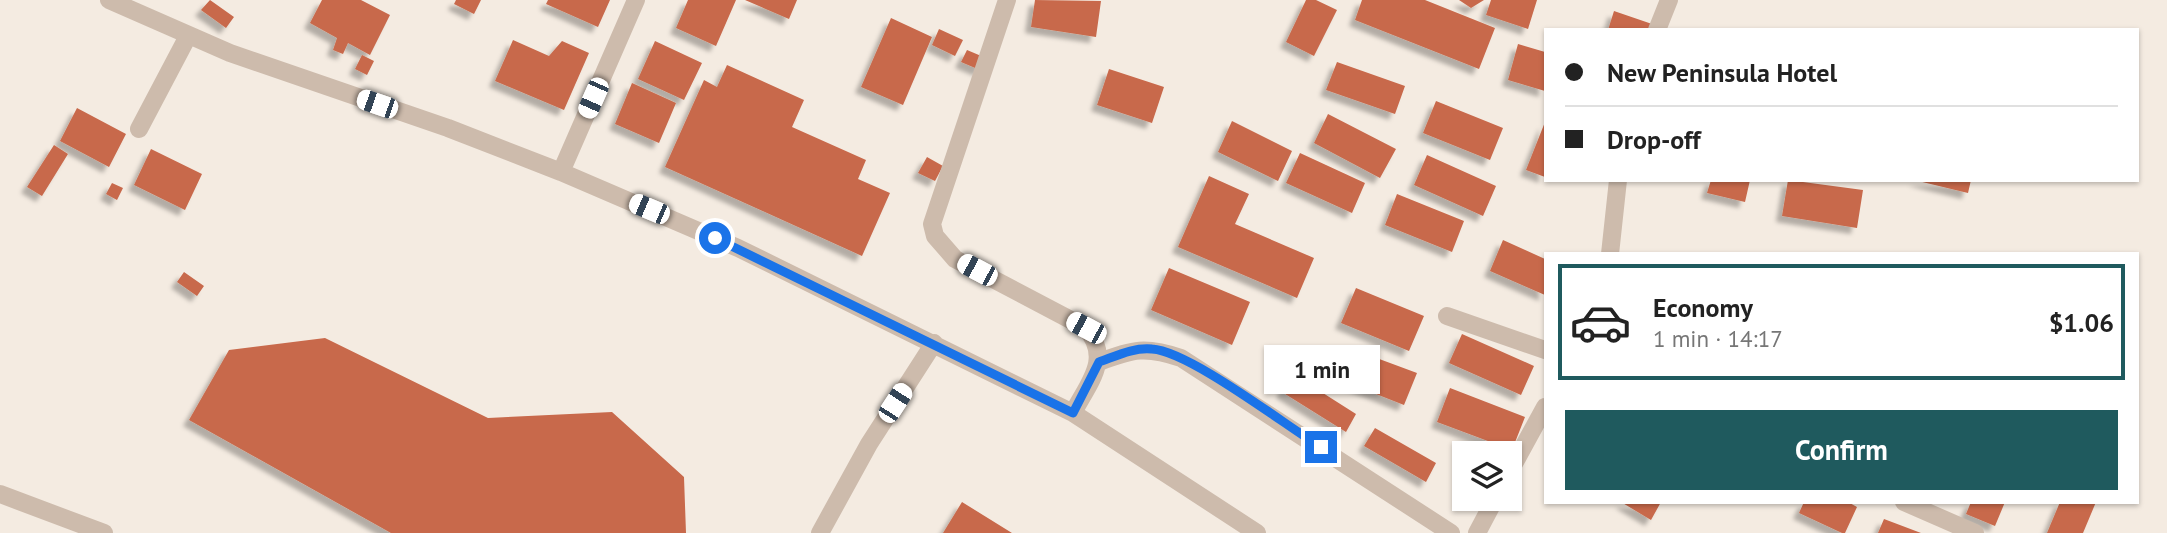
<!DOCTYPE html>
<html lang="en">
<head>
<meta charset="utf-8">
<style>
  body { margin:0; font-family:"PT Sans",sans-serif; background:#f2f2f2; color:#222; height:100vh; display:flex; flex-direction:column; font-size:26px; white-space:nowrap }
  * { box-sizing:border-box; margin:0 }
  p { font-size:23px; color:#767676 }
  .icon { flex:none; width:38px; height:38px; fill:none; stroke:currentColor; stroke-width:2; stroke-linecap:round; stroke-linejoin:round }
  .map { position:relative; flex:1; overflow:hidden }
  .side { position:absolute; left:1544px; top:252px; width:595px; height:252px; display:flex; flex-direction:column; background:#fff; border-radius:0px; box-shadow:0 2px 5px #0004 }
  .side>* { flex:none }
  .banner { position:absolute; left:1544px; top:28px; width:595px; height:154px; border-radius:0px; box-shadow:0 2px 5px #0004; display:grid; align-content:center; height:154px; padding:0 21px; background:#fff }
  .tools { position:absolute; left:1452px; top:441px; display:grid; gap:14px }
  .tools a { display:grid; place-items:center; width:70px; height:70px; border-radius:0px; background:#fff; box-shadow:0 2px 5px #0004; font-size:35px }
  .end { position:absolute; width:32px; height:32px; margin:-16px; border:9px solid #1a73e8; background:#fff; box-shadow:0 0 0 4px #fff }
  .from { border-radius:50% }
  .bubble { position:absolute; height:49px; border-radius:0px; background:#fff; box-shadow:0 2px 5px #0004; font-size:23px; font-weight:700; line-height:49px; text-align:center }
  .car { position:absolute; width:21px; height:42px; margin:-21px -10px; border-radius:9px; box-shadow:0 0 5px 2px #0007; background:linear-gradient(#fff 24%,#345 0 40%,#fff 0 76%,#345 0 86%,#fff 0) }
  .banner b { display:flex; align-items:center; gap:24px; height:66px; font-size:26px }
  .banner b+b { border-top:2px solid #e0e0e0 }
  .banner i { width:18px; height:18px; background:#222 }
  ul { padding:12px 0 0; list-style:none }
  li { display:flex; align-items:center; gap:21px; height:116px; margin:0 14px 10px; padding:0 7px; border:4px solid transparent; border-radius:0px }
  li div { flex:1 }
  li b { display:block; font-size:26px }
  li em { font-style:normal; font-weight:700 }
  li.on { border-color:#1f5a5e }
  li>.icon { width:63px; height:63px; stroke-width:1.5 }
  .button { display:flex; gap:14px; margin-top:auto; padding:14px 21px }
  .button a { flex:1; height:80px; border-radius:0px; background:#1f5a5e; color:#fff; font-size:28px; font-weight:700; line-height:80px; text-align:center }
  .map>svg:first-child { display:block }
</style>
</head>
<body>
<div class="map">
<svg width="2167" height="533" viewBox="0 0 2167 533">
  <defs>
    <filter id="shadow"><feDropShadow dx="-6" dy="6" stdDeviation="2" flood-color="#0004"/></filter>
  </defs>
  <rect width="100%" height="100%" fill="#f4ebe1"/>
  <path fill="#c8694b" filter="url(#shadow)" d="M210 0 234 17 226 28 201 10Z
    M322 0H361L390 15 370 55 348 43 343 54 333 50 337 38 310 23Z
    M456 0H481L474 14 454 4Z
    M548 0H610L598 27 546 4Z
    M688 0H736L716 46 676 28Z
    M745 0H797L789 19Z
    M1035 0 1101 1 1096 37 1031 27Z
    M1306 0H1316L1337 10 1314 56 1286 42Z
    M1362 0H1425L1495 28 1479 69 1355 20Z
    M1459 0H1484L1471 8Z
    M1491 0H1537L1528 29 1486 15Z
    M1614 11 1652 24 1651 30H1608Z
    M891 18 932 37 903 105 861 87Z
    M939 29 963 40 955 56 932 45Z
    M513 40 549 56 562 41 589 53 564 110 495 81Z
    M655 41 702 63 684 100 638 79Z
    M1518 44 1545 52V91L1508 80Z
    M967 50 986 58 980 70 961 62Z
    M362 55 374 61 367 75 355 69Z
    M1337 62 1405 86 1395 114 1326 90Z
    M727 65 804 100 792 127 866 160 858 179 890 193 862 256 665 167 704 80 717 87Z
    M1109 69 1164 87 1152 123 1097 105Z
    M632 83 676 103 659 143 615 124Z
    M1436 101 1503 128 1490 160 1423 133Z
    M77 108 126 134 109 167 60 141Z
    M1328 114 1396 149 1380 178 1314 143Z
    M1232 121 1292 151 1278 181 1218 152Z
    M1545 122V177L1526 170Z
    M54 145 68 154 42 196 27 187Z
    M151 149 202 174 185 210 134 185Z
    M1300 153 1365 183 1352 213 1286 183Z
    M1427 155 1496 186 1483 216 1414 185Z
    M927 157 943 166 935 181 918 173Z
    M1209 176 1249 194 1235 224 1314 258 1297 298 1178 247Z
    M1711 180H1750L1745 202 1707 193Z
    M1788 180 1863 190 1857 228 1782 216Z
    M1914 180H1971L1968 193Z
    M112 183 123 188 117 200 106 194Z
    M1397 194 1464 221 1452 252 1385 225Z
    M1503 240 1545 259V295L1490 271Z
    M1169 268 1250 302 1232 345 1151 310Z
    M184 272 204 286 197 296 177 282Z
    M1356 288 1424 316 1409 351 1341 323Z
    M1462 334 1534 366 1521 395 1449 363Z
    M325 338 488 418 612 412 684 477 686 533H391L189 420 229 350Z
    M1355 350 1417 373 1404 405 1343 381Z
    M1293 374 1356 414 1346 432 1282 392Z
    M1450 388 1525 417 1512 450 1437 422Z
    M1375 428 1436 463 1426 482 1364 446Z
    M962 502 1012 533H943Z
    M1621 502H1661L1651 520Z
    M1804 502H1848L1857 507 1845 533H1842L1799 513Z
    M1971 502H2005L1995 526 1966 514Z
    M2060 502H2096L2083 533H2047Z
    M1884 519 1921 533H1878Z"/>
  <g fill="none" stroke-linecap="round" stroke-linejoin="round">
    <path stroke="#cdbbac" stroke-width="18" d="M109 0 230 53 448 128 561 172 738 248 1073 413 1257 533
      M1007 0 932 224 935 236 955 259 1086 328C1112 359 1089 382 1073 413
      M1657 30 1669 0
      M139 129 188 36
      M561 172 636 0
      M1610 254 1618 180
      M1447 316 1545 350
      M1099 362C1133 349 1146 346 1181 358L1451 533
      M1510 471 1545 407
      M0 494 104 533
      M1904 502 1975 533
      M820 533 869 444 934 343
      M1477 533 1495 499"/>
  </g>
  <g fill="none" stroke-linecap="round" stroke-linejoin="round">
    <path stroke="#1a73e8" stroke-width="9" d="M715 238 1073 413 1099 362C1116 356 1134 347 1152 349 1189 351 1285 425 1321 447"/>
  </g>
</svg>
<div class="tools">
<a><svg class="icon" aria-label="layers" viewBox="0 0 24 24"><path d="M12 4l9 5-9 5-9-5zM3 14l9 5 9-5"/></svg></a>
</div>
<i class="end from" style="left:715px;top:238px"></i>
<i class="end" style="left:1321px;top:447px"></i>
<div class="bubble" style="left:1264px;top:345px;width:116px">1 min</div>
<i class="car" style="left:593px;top:98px;rotate:204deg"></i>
<i class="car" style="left:377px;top:104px;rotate:289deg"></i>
<i class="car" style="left:649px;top:209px;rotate:293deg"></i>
<i class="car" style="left:977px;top:270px;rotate:298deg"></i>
<i class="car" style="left:1086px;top:328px;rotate:298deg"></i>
<i class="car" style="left:895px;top:403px;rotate:33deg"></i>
<div class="banner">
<b><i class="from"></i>New Peninsula Hotel</b>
<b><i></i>Drop-off</b>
</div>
<section class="side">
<ul>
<li class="on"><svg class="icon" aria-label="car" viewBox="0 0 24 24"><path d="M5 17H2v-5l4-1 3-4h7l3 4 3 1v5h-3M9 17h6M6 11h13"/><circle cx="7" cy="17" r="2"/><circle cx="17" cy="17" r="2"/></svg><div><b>Economy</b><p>1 min · 14:17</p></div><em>$1.06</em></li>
</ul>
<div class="button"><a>Confirm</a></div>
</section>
</div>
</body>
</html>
